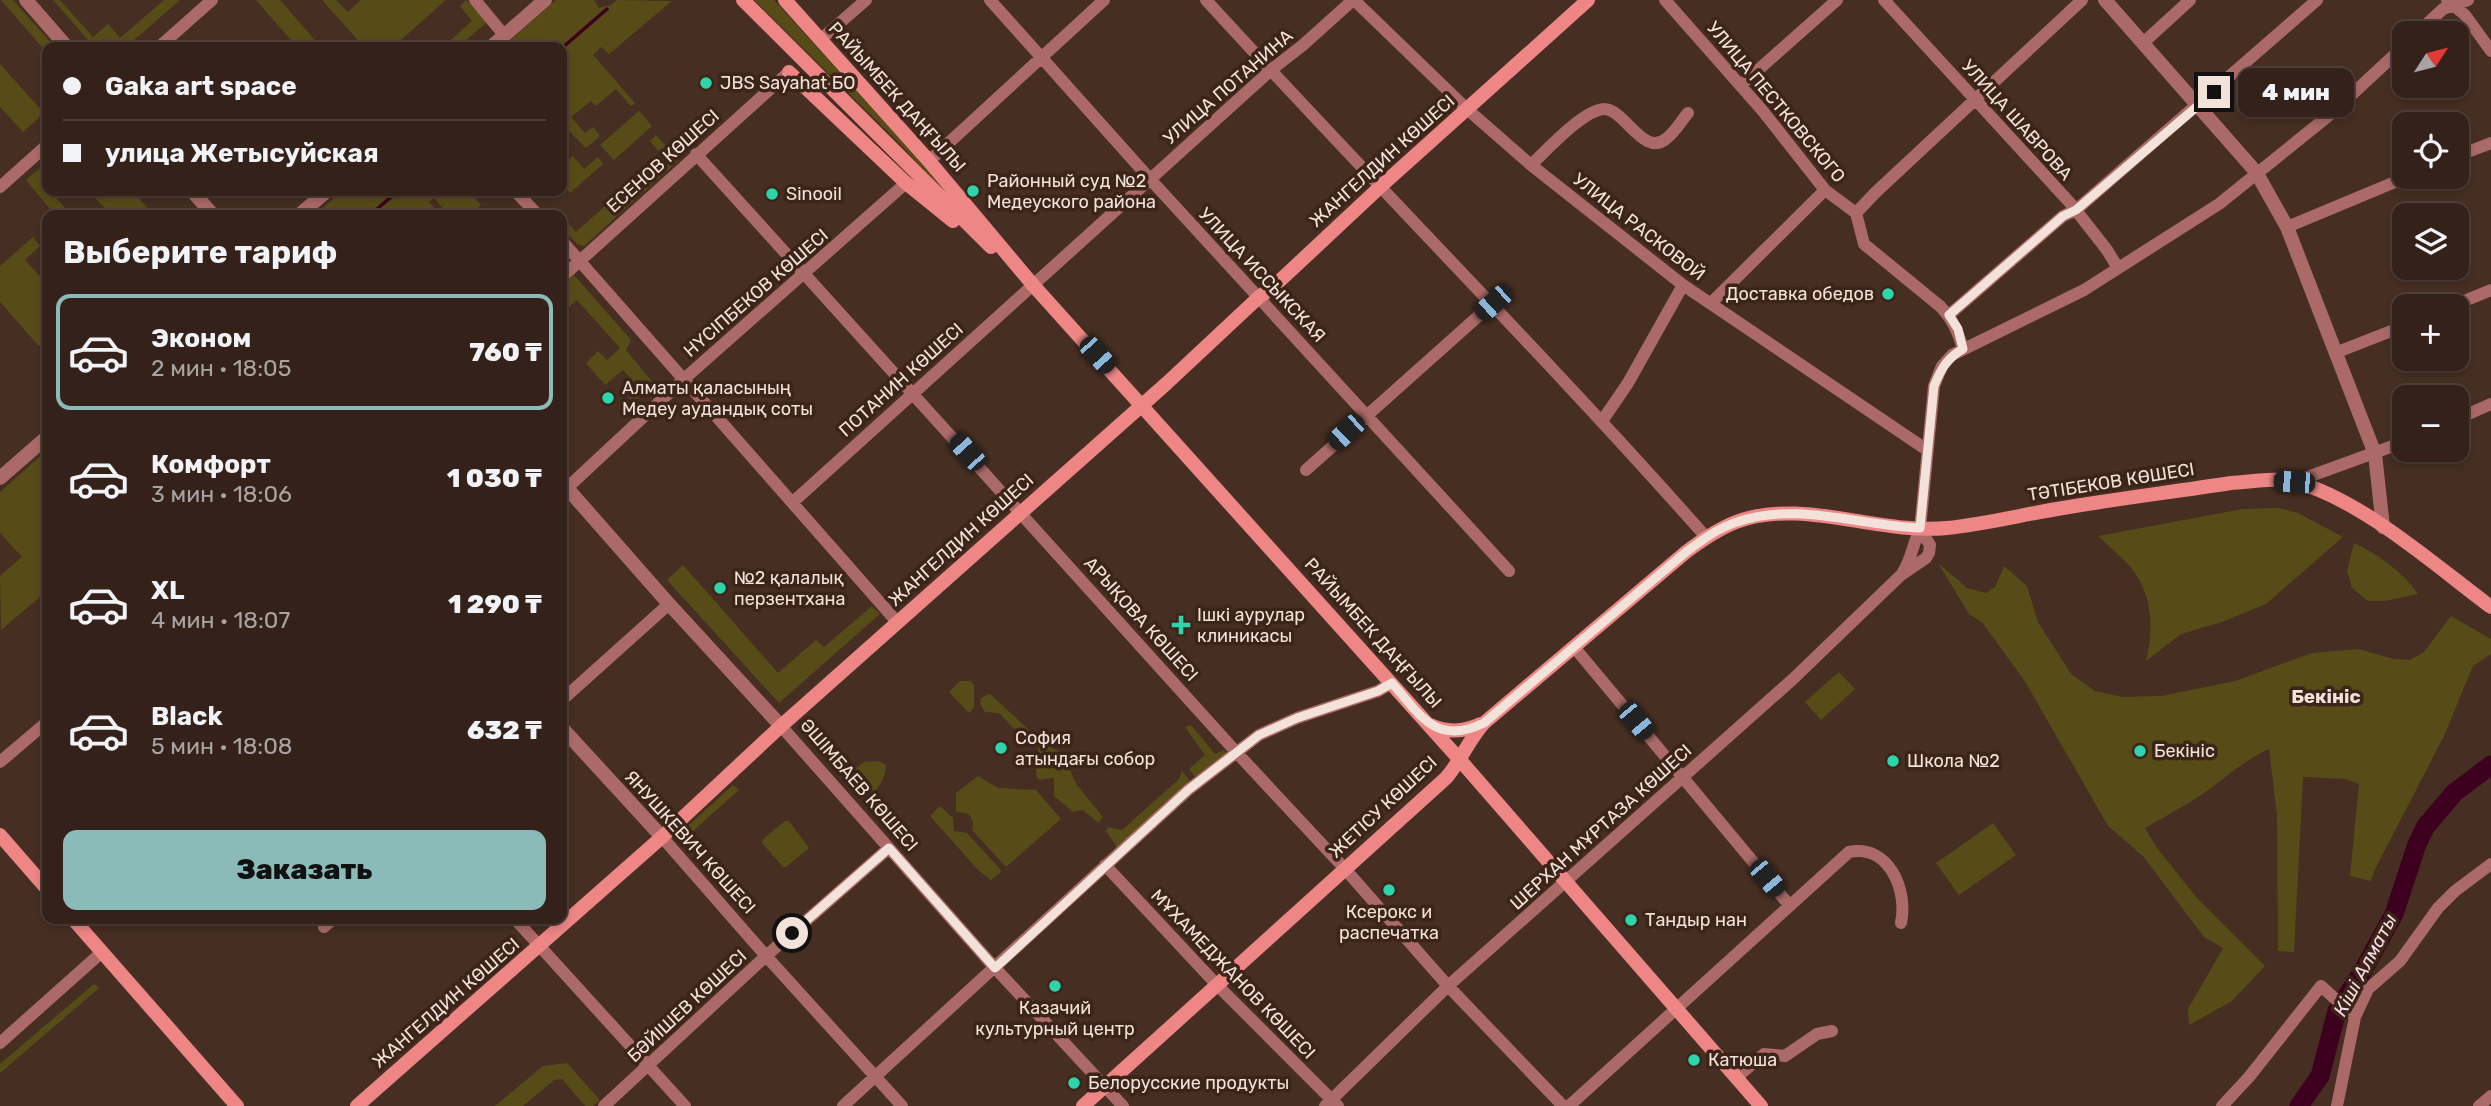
<!DOCTYPE html>
<html lang="ru">
<head>
<meta charset="utf-8">
<style>
  body { margin:0; font-family:Rubik,sans-serif; background:#3c2a23; color:#f1f3f6; height:100vh; display:flex; flex-direction:column; font-size:26px; white-space:nowrap }
  * { box-sizing:border-box; margin:0 }
  p { font-size:23px; color:#a9a4a2 }
  .icon { flex:none; width:38px; height:38px; fill:none; stroke:currentColor; stroke-width:2; stroke-linecap:round; stroke-linejoin:round }
  .map { position:relative; flex:1; overflow:hidden }
  .details { position:absolute; left:42px; top:210px; width:525px; height:714px; display:flex; flex-direction:column; background:#34221a; border-radius:14px; box-shadow:0 4px 10px #0003,0 0 0 2px #4e3f39 }
  .details>* { flex:none }
  .guide { position:absolute; left:42px; top:42px; width:525px; height:154px; border-radius:14px; box-shadow:0 4px 10px #0003,0 0 0 2px #4e3f39; display:grid; align-content:center; height:154px; padding:0 21px; background:#34221a }
  .needle { width:46px; rotate:54deg }
  .controls { position:absolute; left:2392px; top:21px; display:grid; gap:14px }
  .controls a { display:grid; place-items:center; width:77px; height:77px; border-radius:14px; background:#34221a; box-shadow:0 4px 10px #0003,0 0 0 2px #4e3f39; font-size:35px }
  .end { position:absolute; width:32px; height:32px; margin:-16px; border:9px solid #f2e2da; background:#111; box-shadow:0 0 0 4px #111 }
  .from { border-radius:50% }
  .bubble { position:absolute; height:49px; border-radius:14px; background:#34221a; box-shadow:0 4px 10px #0003,0 0 0 2px #4e3f39; font-size:23px; font-weight:800; line-height:49px; text-align:center }
  .car { position:absolute; width:21px; height:42px; margin:-21px -10px; border-radius:9px; box-shadow:0 0 5px 2px #0007; background:linear-gradient(#222 24%,#8ab4d8 0 40%,#222 0 76%,#8ab4d8 0 86%,#222 0) }
  .guide b { display:flex; align-items:center; gap:24px; height:66px; font-size:26px }
  .guide b+b { border-top:2px solid #4e3f39 }
  .guide i { width:18px; height:18px; background:#f1f3f6 }
  ul { padding:0; list-style:none }
  li { display:flex; align-items:center; gap:21px; height:116px; margin:0 14px 10px; padding:0 7px; border:4px solid transparent; border-radius:14px }
  li div { flex:1 }
  li b { display:block; font-size:26px }
  li em { font-style:normal; font-weight:800 }
  li.selected { border-color:#8bbbb9 }
  li>.icon { width:63px; height:63px; stroke-width:1.5 }
  h2 { padding:0 21px; font-size:32px; line-height:84px }
  .action { display:flex; gap:14px; margin-top:auto; padding:14px 21px }
  .action a { flex:1; height:80px; border-radius:14px; background:#8bbbb9; color:#111; font-size:28px; font-weight:800; line-height:80px; text-align:center }
  .map>svg:first-child { display:block }
</style>
</head>
<body>
<div class="map">
<svg width="2491" height="1106" viewBox="0 0 2491 1106">
  <rect width="100%" height="100%" fill="#462e22"/>
  <path fill="#574c18" d="M1 0H13L55 47H47V53Z
    M53 0H60L93 37 108 24 120 38 164 0H180L126 47H94Z
    M256 0H280L321 47H297Z
    M322 0H336L348 12 361 0H446L393 47H364Z
    M466 0 487 22 458 47H443L472 21 460 6Z
    M556 0H594L599 8 611 5 617 0 672 1 609 54 601 47 593 55 635 103 631 106 616 89 596 106 591 101 571 117 585 133 593 127 600 136 586 148 562 124V47H503Z
    M754 0H774L972 218 970 219 896 140Z
    M0 64 44 113 23 132 0 107Z
    M639 111 652 126 614 160 600 145Z
    M656 135 679 160 584 246 577 244 562 228V220L564 218 576 232 662 155 650 141Z
    M573 156 584 169 598 157 603 164 570 193 562 183V165Z
    M47 162V179L43 183 47 191H50L71 215H55L26 180Z
    M89 191H133L153 215H111Z
    M342 191H468L481 205 470 215 458 213 449 215 434 198 429 202 441 215H315Z
    M33 237 40 246 25 260 47 284V339L39 346 0 302V266Z
    M574 275 631 340 626 350 654 384 633 402 629 397 639 388 623 370 605 385 586 363 598 351 607 360 620 348 577 300 562 313V286Z
    M47 450V591L1 630 0 576 22 557 0 533V492Z
    M2279 508 2298 513 2343 537 2266 604 2222 622 2181 634 2146 661C2153 632 2153 601 2137 576 2128 561 2110 548 2098 536L2243 509Z
    M2354 543C2379 555 2402 571 2418 594L2385 601H2368L2352 588 2347 571Z
    M1938 563 1967 588 1986 593 1995 587 2004 566 2027 586 2038 622 2071 674 2095 691 2123 697 2161 696 2235 681 2312 653 2359 649 2394 659 2410 660 2424 652 2451 616 2491 639V654L2473 666 2444 736 2374 871 2371 881 2350 876 2359 784 2345 779 2303 777 2294 952 2278 951 2277 815 2269 749C2246 759 2230 774 2211 788 2191 803 2167 815 2145 828L2157 848 2197 898 2265 966 2232 1001 2189 1025 2188 1009 2223 948 2204 937 2143 856 2108 826 2026 683 1982 622 1969 614Z
    M683 565 778 673 816 640 824 647 872 606 880 614 779 703 667 580Z
    M1839 672 1855 689 1821 720 1805 702Z
    M960 681H970L974 685V707L969 713 949 692Z
    M990 694 1029 730 1023 738 999 713 985 712 980 703 981 698Z
    M1191 725 1215 754 1224 750 1227 754 1197 779 1189 769 1205 755 1185 727Z
    M1039 741 1062 753 1077 785 1103 817 1098 823 1083 810 1073 812 1054 796V778L1039 780 1036 775Z
    M878 761 886 765C885 780 877 793 863 799L845 777 864 762Z
    M1182 771 1191 782 1118 849 1106 831 1108 827 1122 830 1179 779Z
    M978 776 998 788 1036 790 1061 819 1006 867 972 830C975 816 968 811 956 812V793Z
    M733 785 739 790 684 839 679 834Z
    M940 806 953 818 954 831 967 833 1000 869 1001 872 991 880 978 870 930 816Z
    M785 821H789L809 848 786 867H783L762 843 763 839Z
    M1993 823 2016 855 1959 895 1936 863Z
    M94 984 99 988 0 1073V1064Z
    M567 1063 600 1100 593 1106H585L562 1079 554 1080 523 1106H495L543 1066Z"/>
  <g fill="none" stroke-linecap="round" stroke-linejoin="round">
    <path stroke="#3e001f" stroke-width="3.5" d="M562 48 607 9
      M370 215 398 191"/>
    <path stroke="#3e001f" stroke-width="19" d="M2299 1106 2320 1076 2337 1011 2361 974 2394 914 2417 844 2426 826 2454 793 2491 765"/>
    <path stroke="#ab6a68" stroke-width="12" d="M475 0 504 35
      M990 0 1150 179 1509 571
      M1206 0C1371 181 1544 354 1706 537
      M1354 0 1467 109 1531 165 1683 285 1927 450
      M1665 0 1762 110 1825 190 1856 213 1864 244 1941 307C1953 320 1958 332 1963 349
      M1884 0 2071 204 2107 250 2118 268
      M2447 0 2465 15 2491 51
      M2417 33 2443 9 2468 0
      M820 40 866 0
      M2143 43 2190 0
      M159 47 212 0
      M1741 85 1837 0
      M696 154 1237 753 1345 869 1448 986 1563 1106
      M2457 156 2491 143
      M929 161 1104 0
      M1531 165C1546 151 1583 110 1604 109 1625 109 1644 159 1667 138 1675 132 1681 121 1688 113
      M0 187 47 145
      M515 191 538 215
      M1856 213 1876 192 2082 0
      M2287 227 2407 177
      M562 241 898 623
      M562 277 789 72
      M1711 303 1825 190
      M2452 306 2491 290
      M1949 315 2063 216 2076 210 2317 0
      M2335 353 2404 326
      M2457 419 2491 404
      M1602 421 1628 383 1683 285
      M1306 470 1493 303
      M2294 482 2404 442
      M567 488 684 379 906 183
      M793 502 1271 70 1303 45 1353 0
      M1903 572C1912 558 1913 543 1920 529L1934 386 1942 366 1952 355 2084 290 2219 204 2332 113 2404 46
      M1574 647 1790 906
      M562 700 669 604
      M781 726 995 968 1123 1106
      M0 762 47 722
      M662 837 766 956 902 1106
      M1105 865 1217 985 1338 1106
      M515 919 685 1106
      M324 927 333 919
      M0 1043 102 952
      M1736 1078 1764 1054 1785 1056 1817 1034 1832 1031
      M604 1106 766 956 889 848
      M843 1106 1188 790 1259 735 1297 718 1378 691 1392 683
      M1325 1106 1448 986 1793 679 1901 575 1926 558 1929 553 1930 545 1920 529
      M1569 1106 1849 852C1889 844 1908 890 1901 923
      M2222 1106 2249 1077 2321 986 2355 1017
      M2337 1106 2355 1017 2368 989 2400 961 2438 908 2455 891 2491 864
      M2479 1106 2491 1096"/>
    <path stroke="#ab6a68" stroke-width="14" d="M26 0 67 47
      M2105 0 2256 172 2287 227 2375 454 2383 527
      M491 47 545 0
      M192 191 213 215
      M299 215 327 191
      M0 478 47 437
      M562 493 567 488 669 604 781 726
      M562 728 662 837"/>
    <path stroke="#ed8685" stroke-width="14" d="M743 0 991 247
      M785 0 929 161 1033 285 1460 760 1761 1106
      M789 72 906 183 953 221
      M1430 725C1448 733 1463 732 1481 724
      M0 835 47 889
      M73 919 237 1106
      M357 1106 662 837 781 726 1167 383 1259 297 1272 288 1380 187 1588 0
      M1083 1106 1446 778C1461 761 1469 739 1484 723L1686 552C1702 540 1718 529 1736 522 1802 497 1878 535 1947 528 1984 524 2021 515 2057 509 2115 499 2173 492 2231 483 2252 482 2275 477 2296 482 2362 500 2436 566 2491 607"/>
  </g>
  <g fill="none" stroke-linecap="round" stroke-linejoin="round">
    <path stroke="#f2e2da" stroke-width="9" d="M792 933 889 848 995 968 1188 790 1259 735 1297 718 1378 691 1392 683C1421 716 1436 746 1484 723L1686 552C1702 540 1718 528 1737 522 1795 501 1861 526 1920 528L1934 386C1941 369 1947 358 1963 349L1958 329 1949 315 2063 216 2076 210 2214 92"/>
  </g>
  <g fill="#2cd5ab" stroke="#3c2418" stroke-width="2.5">
    <circle cx="706" cy="83" r="7"/>
    <circle cx="973" cy="191" r="7"/>
    <circle cx="772" cy="194" r="7"/>
    <circle cx="1888" cy="294" r="7"/>
    <circle cx="608" cy="398" r="7"/>
    <circle cx="720" cy="588" r="7"/>
    <path d="M1177.5 614.5h7v7h7v7h-7v7h-7v-7h-7v-7h7z"/>
    <circle cx="1001" cy="748" r="7"/>
    <circle cx="2140" cy="751" r="7"/>
    <circle cx="1893" cy="761" r="7"/>
    <circle cx="1389" cy="890" r="7"/>
    <circle cx="1631" cy="920" r="7"/>
    <circle cx="1055" cy="986" r="7"/>
    <circle cx="1694" cy="1060" r="7"/>
    <circle cx="1074" cy="1083" r="7"/>
  </g>
  <g text-anchor="middle" dominant-baseline="central" stroke-width="7" stroke-linejoin="round" paint-order="stroke">
    <g font-size="18" fill="#f2e2da" stroke="#3c2418" text-anchor="start">
      <text x="720" y="83">JBS Sayahat БО</text>
      <text x="987" y="181">Районный суд №2<tspan x="987" dy="21">Медеуского района</tspan></text>
      <text x="786" y="194">Sinooil</text>
      <text x="1874" y="294" text-anchor="end">Доставка обедов</text>
      <text x="622" y="388">Алматы қаласының<tspan x="622" dy="21">Медеу аудандық соты</tspan></text>
      <text x="734" y="578">№2 қалалық<tspan x="734" dy="21">перзентхана</tspan></text>
      <text x="1197" y="615">Ішкі аурулар<tspan x="1197" dy="21">клиникасы</tspan></text>
      <text x="1015" y="738">София<tspan x="1015" dy="21">атындағы собор</tspan></text>
      <text x="2154" y="751">Бекініс</text>
      <text x="1907" y="761">Школа №2</text>
      <text x="1389" y="912" text-anchor="middle">Ксерокс и<tspan x="1389" dy="21">распечатка</tspan></text>
      <text x="1645" y="920">Тандыр нан</text>
      <text x="1055" y="1008" text-anchor="middle">Казачий<tspan x="1055" dy="21">культурный центр</tspan></text>
      <text x="1708" y="1060">Катюша</text>
      <text x="1088" y="1083">Белорусские продукты</text>
    </g>
    <g font-size="18" fill="#f2e2da" stroke="#3c2418">
      <text transform="translate(1228 87) rotate(-41)">УЛИЦА ПОТАНИНА</text>
      <text transform="translate(897 97) rotate(48)">РАЙЫМБЕК ДАҢҒЫЛЫ</text>
      <text transform="translate(1776 102) rotate(50)">УЛИЦА ПЕСТКОВСКОГО</text>
      <text transform="translate(2017 120) rotate(48)">УЛИЦА ШАВРОВА</text>
      <text transform="translate(663 161) rotate(-42)">ЕСЕНОВ КӨШЕСІ</text>
      <text transform="translate(1382 161) rotate(-42)">ЖАНГЕЛДИН КӨШЕСІ</text>
      <text transform="translate(1639 227) rotate(38)">УЛИЦА РАСКОВОЙ</text>
      <text transform="translate(1262 275) rotate(47)">УЛИЦА ИССЫКСКАЯ</text>
      <text transform="translate(756 293) rotate(-41)">НҮСІПБЕКОВ КӨШЕСІ</text>
      <text transform="translate(901 380) rotate(-42)">ПОТАНИН КӨШЕСІ</text>
      <text transform="translate(2111 482) rotate(-9)">ТӘТІБЕКОВ КӨШЕСІ</text>
      <text transform="translate(961 540) rotate(-42)">ЖАНГЕЛДИН КӨШЕСІ</text>
      <text transform="translate(1141 619) rotate(48)">АРЫҚОВА КӨШЕСІ</text>
      <text transform="translate(1373 633) rotate(48)">РАЙЫМБЕК ДАҢҒЫЛЫ</text>
      <text transform="translate(859 785) rotate(49)">ӘШІМБАЕВ КӨШЕСІ</text>
      <text transform="translate(1383 807) rotate(-43)">ЖЕТІСУ КӨШЕСІ</text>
      <text transform="translate(1601 827) rotate(-42)">ШЕРХАН МҰРТАЗА КӨШЕСІ</text>
      <text transform="translate(690 842) rotate(48)">ЯНУШКЕВИЧ КӨШЕСІ</text>
      <text transform="translate(1233 974) rotate(46)">МҰХАМЕДЖАНОВ КӨШЕСІ</text>
      <text transform="translate(446 1003) rotate(-41)">ЖАНГЕЛДИН КӨШЕСІ</text>
      <text transform="translate(687 1006) rotate(-43)">БӘЙІШЕВ КӨШЕСІ</text>
    </g>
    <g font-size="19" font-weight="bold" fill="#f2e2da" stroke="#3c2418">
      <text x="2326" y="696">Бекініс</text>
    </g>
    <g font-size="19" font-style="italic" fill="#f6dce4" stroke="#3c2418">
      <text transform="translate(2365 965) rotate(-62)">Кіші Алматы</text>
    </g>
  </g>
</svg>
<div class="controls">
<a><svg class="needle" viewBox="-14 -14 28 28"><path d="M0-13l5 13h-10z" fill="#e53935"/><path d="M0 13l5-13h-10z" fill="#a9a4a2"/></svg></a>
<a><svg class="icon" aria-label="locate" viewBox="0 0 24 24"><circle cx="12" cy="12" r="6"/><path d="M12 2v4M12 18v4M2 12h4M18 12h4"/></svg></a>
<a><svg class="icon" aria-label="layers" viewBox="0 0 24 24"><path d="M12 4l9 5-9 5-9-5zM3 14l9 5 9-5"/></svg></a>
<a>+</a>
<a>−</a>
</div>
<i class="end from" style="left:792px;top:933px"></i>
<i class="end" style="left:2214px;top:92px"></i>
<div class="bubble" style="left:2238px;top:68px;width:116px">4 мин</div>
<i class="car" style="left:1493px;top:303px;rotate:228deg"></i>
<i class="car" style="left:1097px;top:355px;rotate:138deg"></i>
<i class="car" style="left:1346px;top:432px;rotate:227deg"></i>
<i class="car" style="left:967px;top:452px;rotate:318deg"></i>
<i class="car" style="left:2294px;top:482px;rotate:274deg"></i>
<i class="car" style="left:1636px;top:721px;rotate:140deg"></i>
<i class="car" style="left:1767px;top:878px;rotate:140deg"></i>
<div class="guide">
<b><i class="from"></i>Gaka art space</b>
<b><i></i>улица Жетысуйская</b>
</div>
<section class="details">
<h2>Выберите тариф</h2>
<ul>
<li class="selected"><svg class="icon" aria-label="car" viewBox="0 0 24 24"><path d="M5 17H2v-5l4-1 3-4h7l3 4 3 1v5h-3M9 17h6M6 11h13"/><circle cx="7" cy="17" r="2"/><circle cx="17" cy="17" r="2"/></svg><div><b>Эконом</b><p>2 мин · 18:05</p></div><em>760 ₸</em></li>
<li><svg class="icon" aria-label="car" viewBox="0 0 24 24"><path d="M5 17H2v-5l4-1 3-4h7l3 4 3 1v5h-3M9 17h6M6 11h13"/><circle cx="7" cy="17" r="2"/><circle cx="17" cy="17" r="2"/></svg><div><b>Комфорт</b><p>3 мин · 18:06</p></div><em>1 030 ₸</em></li>
<li><svg class="icon" aria-label="car" viewBox="0 0 24 24"><path d="M5 17H2v-5l4-1 3-4h7l3 4 3 1v5h-3M9 17h6M6 11h13"/><circle cx="7" cy="17" r="2"/><circle cx="17" cy="17" r="2"/></svg><div><b>XL</b><p>4 мин · 18:07</p></div><em>1 290 ₸</em></li>
<li><svg class="icon" aria-label="car" viewBox="0 0 24 24"><path d="M5 17H2v-5l4-1 3-4h7l3 4 3 1v5h-3M9 17h6M6 11h13"/><circle cx="7" cy="17" r="2"/><circle cx="17" cy="17" r="2"/></svg><div><b>Black</b><p>5 мин · 18:08</p></div><em>632 ₸</em></li>
</ul>
<div class="action"><a>Заказать</a></div>
</section>
</div>
</body>
</html>
